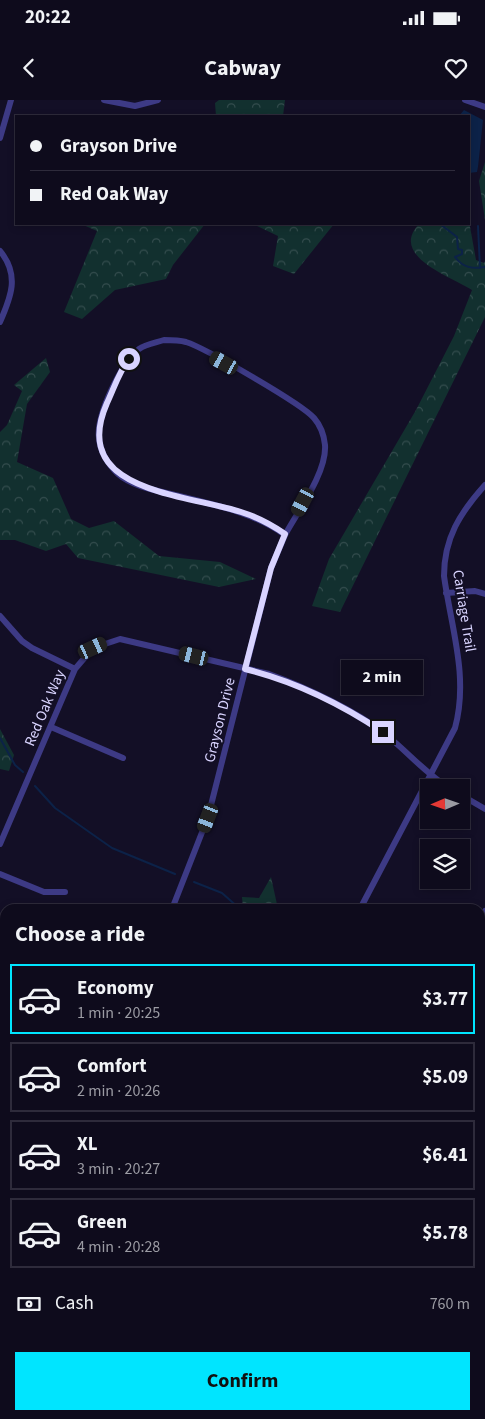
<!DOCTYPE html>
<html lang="en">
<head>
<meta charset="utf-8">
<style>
  body { margin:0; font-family:"Source Sans 3",sans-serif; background:#171425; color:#f1f3f6; height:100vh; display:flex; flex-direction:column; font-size:19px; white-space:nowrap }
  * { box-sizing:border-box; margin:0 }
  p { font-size:16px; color:#9b9ba3 }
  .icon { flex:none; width:28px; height:28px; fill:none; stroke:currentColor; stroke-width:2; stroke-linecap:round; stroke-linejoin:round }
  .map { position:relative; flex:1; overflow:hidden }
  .drawer { position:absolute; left:0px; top:804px; width:485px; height:516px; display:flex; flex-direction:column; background:#0e0b1c; border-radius:15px 15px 0 0; box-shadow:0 2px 8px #0003,0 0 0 1px #2e2b3b }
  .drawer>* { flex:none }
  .guide { position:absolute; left:15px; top:15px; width:455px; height:110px; border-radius:0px; box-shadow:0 2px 8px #0003,0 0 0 1px #2e2b3b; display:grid; align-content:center; height:110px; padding:0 15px; background:#0e0b1c }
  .needle { width:32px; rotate:268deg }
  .controls { position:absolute; left:420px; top:679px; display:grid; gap:10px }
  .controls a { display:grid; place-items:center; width:50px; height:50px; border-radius:0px; background:#0e0b1c; box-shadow:0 2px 8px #0003,0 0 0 1px #2e2b3b; font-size:25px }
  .end { position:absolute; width:22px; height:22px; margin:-11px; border:6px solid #d9d4ff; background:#111; box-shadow:0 0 0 2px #111 }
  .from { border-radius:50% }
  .bubble { position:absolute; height:35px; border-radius:0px; background:#0e0b1c; box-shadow:0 2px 8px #0003,0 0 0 1px #2e2b3b; font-size:16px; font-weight:700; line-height:35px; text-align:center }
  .car { position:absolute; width:15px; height:30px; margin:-15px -8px; border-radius:6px; box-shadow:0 0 4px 1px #0007; background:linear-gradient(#222 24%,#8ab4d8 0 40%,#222 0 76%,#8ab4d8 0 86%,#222 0) }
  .guide b { display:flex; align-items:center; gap:18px; height:48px; font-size:19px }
  .guide b+b { border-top:1px solid #2e2b3b }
  .guide i { width:12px; height:12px; background:#f1f3f6 }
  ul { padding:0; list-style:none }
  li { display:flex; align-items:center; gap:15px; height:70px; margin:0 10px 8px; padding:0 5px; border:2px solid #2e2b3b; border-radius:0px }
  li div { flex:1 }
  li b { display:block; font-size:19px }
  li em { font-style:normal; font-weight:700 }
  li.current { border-color:#00e5ff }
  li>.icon { width:45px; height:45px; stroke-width:1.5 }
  h2 { padding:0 15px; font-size:22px; line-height:60px }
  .pay { display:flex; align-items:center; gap:12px; height:55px; padding:0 15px; font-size:19px }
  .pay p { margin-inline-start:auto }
  .button { display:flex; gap:10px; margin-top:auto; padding:10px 15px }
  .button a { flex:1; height:58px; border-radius:0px; background:#00e5ff; color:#111; font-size:20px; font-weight:700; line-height:58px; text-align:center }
  .status { display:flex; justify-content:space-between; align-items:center; height:35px; padding:0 25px; background:#0e0b1c; direction:ltr }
  .status svg { height:14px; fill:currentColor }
  header { display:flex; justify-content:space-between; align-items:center; height:65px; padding:0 15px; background:#0e0b1c; font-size:22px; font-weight:700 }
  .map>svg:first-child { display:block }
</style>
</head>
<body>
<div class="status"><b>20:22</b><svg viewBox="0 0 49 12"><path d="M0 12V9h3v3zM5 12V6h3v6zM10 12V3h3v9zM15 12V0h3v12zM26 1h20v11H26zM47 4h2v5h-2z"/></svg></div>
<header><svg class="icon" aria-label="back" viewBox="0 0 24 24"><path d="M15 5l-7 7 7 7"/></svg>Cabway<svg class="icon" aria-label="heart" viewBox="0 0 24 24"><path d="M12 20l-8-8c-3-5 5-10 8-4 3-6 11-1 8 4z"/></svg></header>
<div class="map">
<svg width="485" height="1319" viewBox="0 0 485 1319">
  <defs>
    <pattern id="forest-crowns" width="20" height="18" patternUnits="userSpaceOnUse" patternTransform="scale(1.25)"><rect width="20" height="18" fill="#12302f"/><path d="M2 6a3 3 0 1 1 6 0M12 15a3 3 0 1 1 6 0" fill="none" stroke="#344d4e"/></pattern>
  </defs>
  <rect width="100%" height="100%" fill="#130f26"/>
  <path fill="#12302f" d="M314 1315H367L365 1319H322Z"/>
  <path fill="url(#forest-crowns)" d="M219 0H285L283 16H216L215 3Z
    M485 62V120L479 81Z
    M469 121 476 160 484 163 485 161V217L340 512 312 506 329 459 416 310 454 236 472 190C450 176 389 156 419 124H469Z
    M81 124H205L173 165 166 179 115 190 82 219 64 212 97 131Z
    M253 124H334L294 174 273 166 278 136Z
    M46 258 50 272 27 304 17 362 53 378 71 419 89 428 114 421 159 456 220 462 256 479 219 487 78 458 66 444 46 451 15 440H0V332L7 325 22 291 14 285Z
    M0 629 14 655 9 671 0 669Z
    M271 777 278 809H243L242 797 259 798Z
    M485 1252V1319H365L367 1315H480V1254Z
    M6 1315H314L322 1319H0Z"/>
  <path fill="#0c2248" d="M464 10 483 20 478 67 477 72 469 73V16H459Z"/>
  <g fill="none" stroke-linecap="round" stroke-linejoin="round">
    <path stroke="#0c2248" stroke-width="2" d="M16 20V21
      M440 124 457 137 458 149 462 150V154L455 157C463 168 473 169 485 167
      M478 126 480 168
      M0 638 15 665 23 672
      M35 686 55 708 112 748 175 774
      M194 782 222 793 240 809
      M480 1017 485 1020
      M194 1315 197 1319
      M261 1315 265 1319
      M77 1319 84 1315
      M169 1319 174 1315"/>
    <path stroke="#3d3a85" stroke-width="6" d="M104 0 135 6 158 0
      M465 0 485 7
      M0 38 11 0
      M0 151C20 175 11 197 0 222
      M164 240C171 240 179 240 186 242 205 248 302 304 314 318 321 326 324 335 325 345 327 372 298 411 285 435 252 411 210 404 171 394 153 390 132 386 118 374 108 364 100 352 99 338 96 316 121 263 139 249 146 244 155 243 164 240Z
      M446 493 475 491 485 494
      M0 516 22 541 32 548 75 569
      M51 627 123 658
      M461 695 485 709
      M0 744 75 569 93 548 120 539 269 574C305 587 355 610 385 634 407 651 425 673 449 688
      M0 774 44 792H65
      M172 809 208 717 271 468 285 435
      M360 809 455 628C469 577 451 527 444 476 444 438 460 413 485 385
      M480 820 485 811
      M0 952 5 954
      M480 1075 485 1074
      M0 1158 5 1149"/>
  </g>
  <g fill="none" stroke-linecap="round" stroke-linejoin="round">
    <path stroke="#d9d4ff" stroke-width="6" d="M129 259C119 272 114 288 107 303 68 392 186 394 241 412 257 417 272 425 285 434L271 468 245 569C294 581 341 604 383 632"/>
  </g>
  <g text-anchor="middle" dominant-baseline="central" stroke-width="4" stroke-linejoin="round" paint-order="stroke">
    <g font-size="15" fill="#d9d4ff" stroke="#130f26">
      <text transform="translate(464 511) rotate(81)">Carriage Trail</text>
      <text transform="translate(45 608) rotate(-67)">Red Oak Way</text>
      <text transform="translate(220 620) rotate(-76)">Grayson Drive</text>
    </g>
  </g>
</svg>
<div class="controls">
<a><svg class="needle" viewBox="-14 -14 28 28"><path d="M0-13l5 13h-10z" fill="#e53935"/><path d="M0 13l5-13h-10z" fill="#9b9ba3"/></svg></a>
<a><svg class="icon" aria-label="layers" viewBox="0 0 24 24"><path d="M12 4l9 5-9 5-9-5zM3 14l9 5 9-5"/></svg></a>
</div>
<i class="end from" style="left:129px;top:259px"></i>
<i class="end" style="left:383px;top:632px"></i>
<div class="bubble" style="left:341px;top:560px;width:82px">2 min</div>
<i class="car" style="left:224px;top:263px;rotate:299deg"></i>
<i class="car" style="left:303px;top:402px;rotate:208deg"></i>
<i class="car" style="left:93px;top:548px;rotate:65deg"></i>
<i class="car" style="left:194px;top:556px;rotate:284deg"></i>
<i class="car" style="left:208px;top:718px;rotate:201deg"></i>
<div class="guide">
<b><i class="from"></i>Grayson Drive</b>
<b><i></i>Red Oak Way</b>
</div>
<section class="drawer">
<h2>Choose a ride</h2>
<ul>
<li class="current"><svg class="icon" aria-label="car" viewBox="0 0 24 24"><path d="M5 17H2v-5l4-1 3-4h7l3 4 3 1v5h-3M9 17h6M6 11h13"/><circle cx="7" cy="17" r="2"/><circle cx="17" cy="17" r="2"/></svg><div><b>Economy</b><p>1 min · 20:25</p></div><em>$3.77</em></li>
<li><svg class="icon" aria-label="car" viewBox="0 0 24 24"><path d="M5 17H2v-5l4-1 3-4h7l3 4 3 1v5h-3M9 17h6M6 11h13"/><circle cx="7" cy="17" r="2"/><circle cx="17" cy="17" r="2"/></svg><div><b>Comfort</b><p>2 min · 20:26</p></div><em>$5.09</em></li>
<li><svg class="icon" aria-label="car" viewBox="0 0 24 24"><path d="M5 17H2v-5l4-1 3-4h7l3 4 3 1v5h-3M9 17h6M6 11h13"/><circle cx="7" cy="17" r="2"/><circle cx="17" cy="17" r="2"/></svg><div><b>XL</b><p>3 min · 20:27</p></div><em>$6.41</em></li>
<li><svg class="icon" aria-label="car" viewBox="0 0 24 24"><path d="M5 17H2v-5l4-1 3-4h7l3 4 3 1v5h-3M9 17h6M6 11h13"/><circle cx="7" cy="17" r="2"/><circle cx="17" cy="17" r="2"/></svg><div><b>Green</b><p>4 min · 20:28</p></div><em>$5.78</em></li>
</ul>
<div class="pay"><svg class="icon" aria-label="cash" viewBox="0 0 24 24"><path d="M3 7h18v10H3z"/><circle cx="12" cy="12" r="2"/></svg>Cash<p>760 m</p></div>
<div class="button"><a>Confirm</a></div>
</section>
</div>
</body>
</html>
